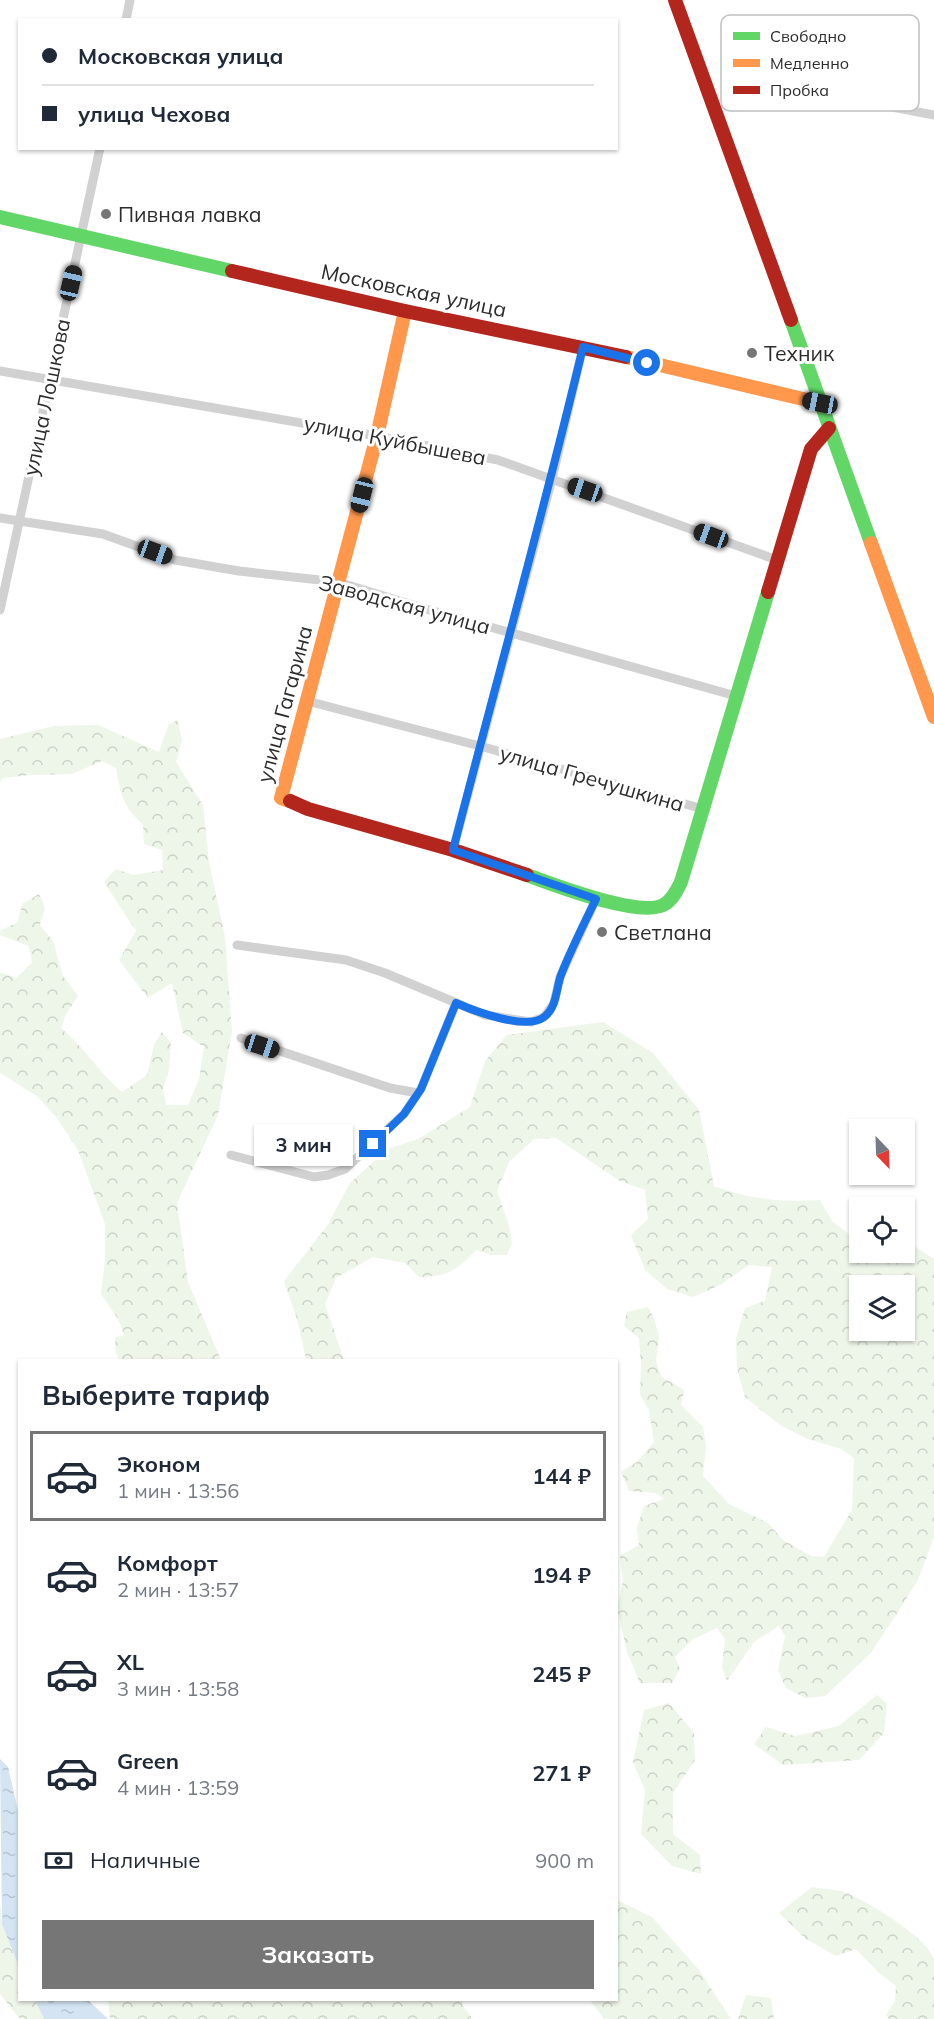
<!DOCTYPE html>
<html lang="ru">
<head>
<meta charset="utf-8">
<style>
  body { margin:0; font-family:Mulish,sans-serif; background:#f6f6f7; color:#1f2937; height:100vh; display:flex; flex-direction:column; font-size:22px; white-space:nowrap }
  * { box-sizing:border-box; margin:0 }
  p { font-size:20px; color:#747a83 }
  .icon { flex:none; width:33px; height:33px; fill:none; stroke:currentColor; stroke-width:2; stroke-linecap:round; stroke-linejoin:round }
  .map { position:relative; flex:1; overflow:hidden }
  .sheet { position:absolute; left:18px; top:1359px; width:600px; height:642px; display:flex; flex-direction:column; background:#fff; border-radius:0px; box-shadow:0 2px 4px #0004 }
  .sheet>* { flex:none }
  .guide { position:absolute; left:18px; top:18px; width:600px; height:132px; border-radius:0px; box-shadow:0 2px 4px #0004; display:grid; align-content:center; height:132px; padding:0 24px; background:#fff }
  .needle { width:39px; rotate:157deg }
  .buttons { position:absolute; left:849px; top:1119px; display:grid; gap:12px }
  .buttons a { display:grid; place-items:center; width:66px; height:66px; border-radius:0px; background:#fff; box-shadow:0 2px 4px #0004; font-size:30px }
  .end { position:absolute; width:27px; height:27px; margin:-14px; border:8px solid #1a73e8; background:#fff; box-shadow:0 0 0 3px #fff }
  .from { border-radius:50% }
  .bubble { position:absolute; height:42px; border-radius:0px; background:#fff; box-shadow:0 2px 4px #0004; font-size:20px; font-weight:700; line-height:42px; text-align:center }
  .car { position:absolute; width:18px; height:36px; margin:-18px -9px; border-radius:8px; box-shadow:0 0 4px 2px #0007; background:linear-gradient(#222 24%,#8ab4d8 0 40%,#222 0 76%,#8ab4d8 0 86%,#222 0) }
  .guide b { display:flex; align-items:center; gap:21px; height:57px; font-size:22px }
  .guide b+b { border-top:2px solid #e0e1e3 }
  .guide i { width:15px; height:15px; background:#1f2937 }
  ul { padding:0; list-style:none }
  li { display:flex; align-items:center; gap:18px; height:90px; margin:0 12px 9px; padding:0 12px; border:3px solid transparent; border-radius:0px }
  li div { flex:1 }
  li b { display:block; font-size:22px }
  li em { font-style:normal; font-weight:700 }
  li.selected { border-color:#767676 }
  li>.icon { width:54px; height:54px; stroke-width:1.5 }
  h2 { padding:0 24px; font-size:27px; line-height:72px }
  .pay { display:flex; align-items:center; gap:15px; height:66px; padding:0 24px; font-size:22px }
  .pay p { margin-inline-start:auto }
  .primary-button { display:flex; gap:12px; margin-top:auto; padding:12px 24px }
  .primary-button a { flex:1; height:69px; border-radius:0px; background:#767676; color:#fff; font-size:24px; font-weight:700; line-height:69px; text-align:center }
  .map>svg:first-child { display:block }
</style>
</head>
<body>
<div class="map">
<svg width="934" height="2019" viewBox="0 0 934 2019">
  <defs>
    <pattern id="forest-crowns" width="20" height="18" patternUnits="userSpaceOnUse" patternTransform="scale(1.5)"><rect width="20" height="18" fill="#eef5e9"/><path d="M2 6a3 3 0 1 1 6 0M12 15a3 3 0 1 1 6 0" fill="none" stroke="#ccd2c8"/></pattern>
    <pattern id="water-ripples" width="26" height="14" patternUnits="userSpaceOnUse" patternTransform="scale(1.5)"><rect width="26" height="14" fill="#d4e4f3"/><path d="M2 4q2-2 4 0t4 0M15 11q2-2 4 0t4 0" fill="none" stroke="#b6c4d0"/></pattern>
  </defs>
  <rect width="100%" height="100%" fill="#fff"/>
  <path fill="url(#forest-crowns)" fill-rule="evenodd" d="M178 720 182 741 176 762 203 805 209 862 225 937 232 1031 218 1115 177 1203 188 1282 221 1360H119L116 1353 115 1337 125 1336 118 1319 101 1294 105 1260V1224L78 1150 57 1118 37 1096 0 1073V972L16 978 32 963 29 946 0 935V931L18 922 22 904 39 894 45 908 40 925 53 941 63 976 78 996 65 1016 61 1028C84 1047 99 1073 122 1092L147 1075 154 1045 162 1032 171 1043 169 1070 163 1089 166 1105H188L199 1079 204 1047 183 1033 172 983 148 998 119 960 136 931 104 882 116 869 133 875 163 870 162 850 144 844 143 825C122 804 121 796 116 768L102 761 72 774 30 775 3 778 0 782V739L54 726 98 725 159 752 169 724Z
    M603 1022 653 1053 699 1110 714 1186C752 1200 781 1202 820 1200L832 1221 859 1242 860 1252H904L905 1247 914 1246 934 1259V1537L918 1580 890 1624 870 1654 825 1696 805 1698 786 1688 778 1670 785 1636 779 1626 754 1642 727 1681 722 1668 725 1639 717 1628 693 1639 675 1657 680 1669 672 1683H640L627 1652 617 1608 623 1582 620 1556 639 1545 637 1528 644 1506 664 1499 655 1493 629 1491 621 1472 637 1462 654 1442 649 1410 640 1395 641 1364 639 1338 624 1326 627 1312 648 1307 654 1318 659 1337 656 1361 661 1376 684 1390 681 1405 703 1427 706 1447 703 1476 729 1504 768 1523 783 1540 811 1556 824 1557 852 1510 854 1458 841 1449 808 1439 780 1425 745 1397 737 1368 736 1339 745 1308 765 1301 772 1267 749 1265 720 1285 693 1297 667 1289 645 1270 631 1235 648 1219 645 1190 620 1181 556 1138 534 1139 509 1162 497 1191 509 1226 512 1243 507 1255H491L476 1250C457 1270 447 1277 419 1277L405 1263 373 1257 336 1278 325 1304 344 1360H306L298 1322 284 1281 327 1226 350 1183 388 1149 418 1139 470 1107 485 1061 507 1035ZM860 1286H904V1330H860Z
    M877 1695 887 1704 884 1733 859 1760 783 1765 754 1744 766 1727 795 1736 839 1726Z
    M669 1703 694 1733 695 1760 673 1793V1834L700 1855 701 1874 672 1866 641 1834 645 1790 633 1762 644 1710Z
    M812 1887C822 1889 834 1889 844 1892 866 1900 927 1937 934 1959V2019H889L886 2015 895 2001 896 1986 878 1972 856 1949 836 1956 806 1939 779 1913Z
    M617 1900 652 1917 699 1970 731 2019H604L590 2000H616Z
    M0 1902 2 1924 19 1967 20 2000H35L44 2019H20L0 1994Z
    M746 1995 771 1998 774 2019H738Z
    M108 2000H463L462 2005 473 2019H110Z"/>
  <path fill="url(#water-ripples)" d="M0 1759 8 1767 19 1815V1967L2 1924Z
    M35 2000H88L108 2019H44Z"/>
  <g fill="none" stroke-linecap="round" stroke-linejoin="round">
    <path stroke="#d1d1d1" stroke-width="9" d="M126 20 130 0
      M887 106 934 115
      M0 371 377 436 498 460 777 560
      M0 518 103 534 175 560 239 571 338 582 426 609 736 696
      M0 610 100 148
      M307 701 480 746 703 809
      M453 850 552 479 583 347
      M237 945 346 960 385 973 485 1015 531 1022 544 1017 554 1003 560 977 596 899
      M241 1038 390 1088 418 1093
      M231 1155 314 1177 328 1175 345 1169 404 1114 421 1089 456 1003"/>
    <path stroke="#63d668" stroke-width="14" d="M0 217 232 271
      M791 320 871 543
      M527 875C554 885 642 919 665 904 673 899 677 890 681 882L768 592"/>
    <path stroke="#ff974d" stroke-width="14" d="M626 357 820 403
      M871 543 934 717
      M290 801 281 798 377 436 405 311"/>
    <path stroke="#b3261e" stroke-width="14" d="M675 0 791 320
      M232 271 405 311 626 357
      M768 592 811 449 829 428
      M290 801 308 809 453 850 527 875"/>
  </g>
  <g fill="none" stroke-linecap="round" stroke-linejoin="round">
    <path stroke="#1a73e8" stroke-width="8" d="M373 1144 404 1114 421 1089 456 1003C474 1011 527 1031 544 1017 557 1008 556 988 561 975 571 949 584 924 596 899L453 850C496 682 543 515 583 347L647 363"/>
  </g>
  <g fill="#767676" stroke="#fff" stroke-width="2">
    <circle cx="106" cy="214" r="6"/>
    <circle cx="752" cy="353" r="6"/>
    <circle cx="602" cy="932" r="6"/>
  </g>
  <g text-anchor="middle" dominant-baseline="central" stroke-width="6" stroke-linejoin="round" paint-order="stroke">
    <g font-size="21" fill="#2c2c2c" stroke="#fff" text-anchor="start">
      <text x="118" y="214">Пивная лавка</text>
      <text x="764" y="353">Техник</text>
      <text x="614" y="932">Светлана</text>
    </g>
    <g font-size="21" fill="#2c2c2c" stroke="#fff">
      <text transform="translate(414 290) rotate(12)">Московская улица</text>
      <text transform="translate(46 397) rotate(-78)">улица Лошкова</text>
      <text transform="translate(395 440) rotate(11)">улица Куйбышева</text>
      <text transform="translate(405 604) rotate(15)">Заводская улица</text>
      <text transform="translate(284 704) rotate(-75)">улица Гагарина</text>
      <text transform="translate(592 778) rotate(16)">улица Гречушкина</text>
    </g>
  </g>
  <rect x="721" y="15" width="198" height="96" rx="9" fill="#fff" stroke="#c0c0c0" stroke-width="1.5"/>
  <rect x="733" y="32" width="27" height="8" fill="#63d668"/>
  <rect x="733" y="59" width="27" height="8" fill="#ff974d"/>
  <rect x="733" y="86" width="27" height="8" fill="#b3261e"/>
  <g font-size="16" fill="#2c2c2c">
    <text x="770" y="42">Свободно</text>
    <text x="770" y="69">Медленно</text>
    <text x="770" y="96">Пробка</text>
  </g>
</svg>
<div class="buttons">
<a><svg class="needle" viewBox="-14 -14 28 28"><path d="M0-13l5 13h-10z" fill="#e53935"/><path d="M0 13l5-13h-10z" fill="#747a83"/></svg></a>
<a><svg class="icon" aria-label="locate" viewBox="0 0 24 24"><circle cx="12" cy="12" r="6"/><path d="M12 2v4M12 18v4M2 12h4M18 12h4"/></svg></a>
<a><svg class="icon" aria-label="layers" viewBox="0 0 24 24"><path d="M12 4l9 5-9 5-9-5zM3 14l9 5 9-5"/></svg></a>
</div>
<i class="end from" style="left:647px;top:363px"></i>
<i class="end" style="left:373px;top:1144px"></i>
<div class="bubble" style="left:254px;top:1124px;width:99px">3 мин</div>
<i class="car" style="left:71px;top:283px;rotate:13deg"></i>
<i class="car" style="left:820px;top:403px;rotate:281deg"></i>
<i class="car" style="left:585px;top:490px;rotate:289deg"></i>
<i class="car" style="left:362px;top:495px;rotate:194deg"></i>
<i class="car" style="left:711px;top:536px;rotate:290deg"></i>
<i class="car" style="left:155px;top:552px;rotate:110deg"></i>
<i class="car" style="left:262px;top:1046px;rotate:108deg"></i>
<div class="guide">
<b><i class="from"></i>Московская улица</b>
<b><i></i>улица Чехова</b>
</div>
<section class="sheet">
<h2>Выберите тариф</h2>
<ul>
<li class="selected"><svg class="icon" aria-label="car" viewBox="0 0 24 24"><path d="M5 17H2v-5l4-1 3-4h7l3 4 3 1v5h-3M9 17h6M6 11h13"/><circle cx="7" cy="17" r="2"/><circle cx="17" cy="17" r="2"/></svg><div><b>Эконом</b><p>1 мин · 13:56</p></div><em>144 ₽</em></li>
<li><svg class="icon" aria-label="car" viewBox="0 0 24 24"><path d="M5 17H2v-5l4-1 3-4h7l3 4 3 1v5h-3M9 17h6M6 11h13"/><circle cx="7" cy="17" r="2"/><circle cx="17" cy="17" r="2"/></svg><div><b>Комфорт</b><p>2 мин · 13:57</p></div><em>194 ₽</em></li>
<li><svg class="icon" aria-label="car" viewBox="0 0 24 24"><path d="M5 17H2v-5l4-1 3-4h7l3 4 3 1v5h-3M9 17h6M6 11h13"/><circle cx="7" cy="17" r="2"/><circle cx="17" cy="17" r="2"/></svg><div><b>XL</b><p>3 мин · 13:58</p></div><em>245 ₽</em></li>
<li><svg class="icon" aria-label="car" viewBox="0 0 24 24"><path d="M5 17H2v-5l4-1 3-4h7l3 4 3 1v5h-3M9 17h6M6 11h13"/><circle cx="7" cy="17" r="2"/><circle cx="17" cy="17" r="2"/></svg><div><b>Green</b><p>4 мин · 13:59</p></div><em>271 ₽</em></li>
</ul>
<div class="pay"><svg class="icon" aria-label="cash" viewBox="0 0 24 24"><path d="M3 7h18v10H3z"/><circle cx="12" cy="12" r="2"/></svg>Наличные<p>900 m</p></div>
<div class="primary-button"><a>Заказать</a></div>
</section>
</div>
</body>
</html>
